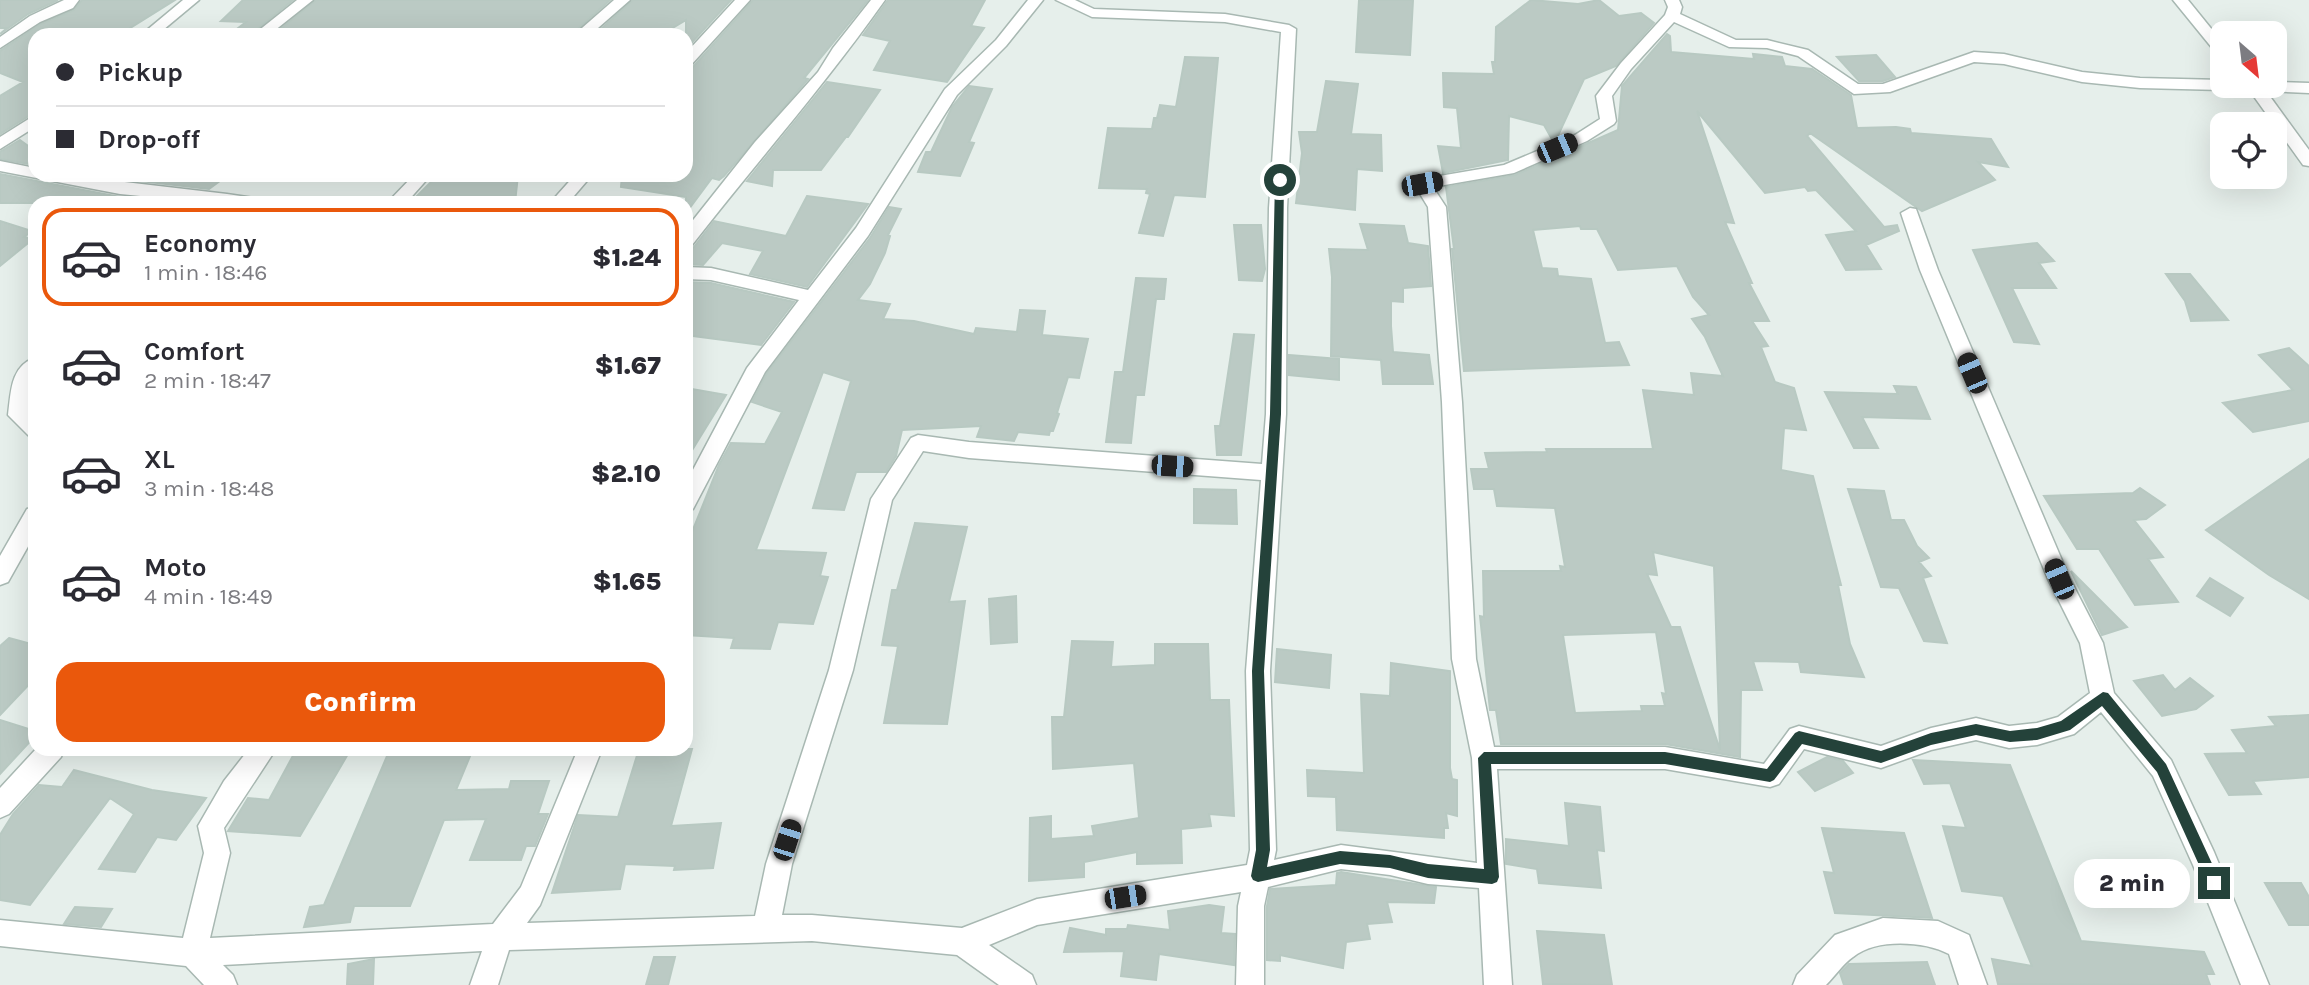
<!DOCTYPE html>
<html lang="en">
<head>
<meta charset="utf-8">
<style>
  body { margin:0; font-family:Karla,sans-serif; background:#f2f2f3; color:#2b2b33; height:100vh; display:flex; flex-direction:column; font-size:26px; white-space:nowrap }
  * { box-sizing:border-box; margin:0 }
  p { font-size:23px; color:#7c7c81 }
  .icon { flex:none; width:38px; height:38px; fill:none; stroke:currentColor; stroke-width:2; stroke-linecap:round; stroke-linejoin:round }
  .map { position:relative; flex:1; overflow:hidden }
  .side { position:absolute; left:28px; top:196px; width:665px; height:560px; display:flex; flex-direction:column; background:#fff; border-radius:21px; box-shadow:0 7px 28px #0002 }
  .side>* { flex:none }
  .hud { position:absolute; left:28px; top:28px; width:665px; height:154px; border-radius:21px; box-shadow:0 7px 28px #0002; display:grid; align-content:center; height:154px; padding:0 28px; background:#fff }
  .needle { width:46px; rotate:152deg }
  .buttons { position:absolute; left:2210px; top:21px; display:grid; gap:14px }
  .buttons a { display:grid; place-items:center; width:77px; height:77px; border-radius:14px; background:#fff; box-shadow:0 7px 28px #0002; font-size:35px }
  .end { position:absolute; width:32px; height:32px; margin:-16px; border:9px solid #24423a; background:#fff; box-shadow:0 0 0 4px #fff }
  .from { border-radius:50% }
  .bubble { position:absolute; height:49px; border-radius:21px; background:#fff; box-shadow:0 7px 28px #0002; font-size:23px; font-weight:800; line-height:49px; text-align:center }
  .car { position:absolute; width:21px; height:42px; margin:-21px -10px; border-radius:9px; box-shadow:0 0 5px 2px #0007; background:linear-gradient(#222 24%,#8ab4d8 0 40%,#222 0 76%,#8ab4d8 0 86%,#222 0) }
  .hud b { display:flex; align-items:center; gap:24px; height:66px; font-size:26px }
  .hud b+b { border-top:2px solid #e1e1e2 }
  .hud i { width:18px; height:18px; background:#2b2b33 }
  ul { padding:12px 0 0; list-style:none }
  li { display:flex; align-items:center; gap:21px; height:98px; margin:0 14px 10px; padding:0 14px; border:4px solid transparent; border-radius:21px }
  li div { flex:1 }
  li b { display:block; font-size:26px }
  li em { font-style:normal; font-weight:800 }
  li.active { border-color:#ea580c }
  li>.icon { width:63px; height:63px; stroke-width:1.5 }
  .cta { display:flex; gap:14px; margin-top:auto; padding:14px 28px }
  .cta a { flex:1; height:80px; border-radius:21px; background:#ea580c; color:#fff; font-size:28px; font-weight:800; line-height:80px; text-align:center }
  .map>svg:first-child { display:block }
</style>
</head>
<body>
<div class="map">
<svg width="2309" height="985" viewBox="0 0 2309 985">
  <rect width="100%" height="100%" fill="#e6efeb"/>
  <path fill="#bbcac4" stroke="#b8c9c2" stroke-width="2" fill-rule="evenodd" d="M0 0H58L28 14 0 34 7 28H0Z
    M82 0H175L119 35H35V112L0 134V96L23 82 0 73V51L41 24 74 10Z
    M243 0H293L250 35H229L246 22 221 21Z
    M316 0H610L571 35H273Z
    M633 0H731L686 49V20L661 35H625L601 29Z
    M753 0H868L804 78 808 79 724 176 719 180 712 178 686 213V197L621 187 622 175H686V69L693 67Z
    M888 0H985L971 26 984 28 947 82 874 70 890 41 863 35Z
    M1359 0H1413L1410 55 1356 52Z
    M1531 0 1578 4 1599 0 1619 16 1641 13 1654 23 1616 66 1584 79 1556 140 1553 141 1544 125 1509 116 1508 160 1443 173 1438 146 1461 148 1457 108 1444 107 1443 73 1494 74 1492 62H1495L1496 27Z
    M1667 34 1670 36 1671 52 1754 59 1753 54 1782 57 1785 66 1812 69 1851 95 1857 128 1896 127 1910 129 1911 133 1991 139 2008 167 1978 162 1995 180 1922 211 1810 133 1807 136 1884 227 1897 225 1899 231 1866 245 1881 269 1846 270 1826 235 1856 231 1816 190 1808 191 1805 187 1765 193 1697 111 1734 223 1725 222 1752 283H1749L1769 321H1752L1768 346 1761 347 1775 382 1794 388 1806 430 1784 428 1781 470 1813 476 1841 585H1838L1850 644 1864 677 1801 672 1799 662 1753 661 1762 690H1741L1740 757 1665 744H1501L1496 710H1490L1480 616 1484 617 1483 571H1561L1560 566 1565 567 1555 508 1497 506 1494 489H1474L1471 469H1489L1485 453 1547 452 1546 449H1653L1643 390 1694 395 1691 373 1723 376 1705 337 1692 319 1709 315 1693 297 1677 266 1618 270 1597 229H1581L1580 226 1533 230 1542 268 1557 269 1558 276 1591 279 1605 343 1619 342 1629 365 1464 371 1452 249H1454L1446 187 1515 175 1618 130 1622 86ZM1653 552 1714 566 1720 750 1680 627H1671L1647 574 1657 575ZM1656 632 1666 694 1662 693 1665 706H1641L1642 711 1575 713 1563 635Z
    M1876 55 1895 77 1883 81H1859L1837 57Z
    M1185 57 1218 58 1205 197 1174 195 1163 236 1139 233 1150 194 1146 193 1147 189 1099 188 1108 128 1152 129 1154 118H1157L1160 105 1176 107Z
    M1326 81 1358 84 1351 134 1381 135 1382 171 1357 169 1355 210 1296 203 1302 153 1299 132H1317Z
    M827 82 880 90 848 137H846L821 170H773L772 186 747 181Z
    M969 86 992 89 969 142 974 143 960 176 918 172 926 152H931L952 107Z
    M20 140 35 151V165L0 159V152Z
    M0 174 120 197 185 203H0Z
    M88 175H228L209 189Z
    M438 175H518L515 203H410Z
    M807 196 868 204 807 287 750 274 763 251 722 243 703 265 686 264V249L694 247 714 221 786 236Z
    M889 207 901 209 888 235 890 236 885 253 870 284 858 300 890 304 883 319 914 321 974 334 976 328 1017 332 1020 310 1045 311 1042 335 1088 339 1079 378 1068 377 1057 413 1059 414 1053 431H1050L1049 435 1018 432 1014 441 977 437 981 426 902 430 896 456 886 472H856L844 510 813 508 851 381 823 372 756 550 826 553 820 576 828 577 813 624 778 622 770 649 731 648 734 638 686 635V547L719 465 731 443 765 444 782 412 752 402 767 373 870 238Z
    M0 221 32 231 24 237 33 239 0 266Z
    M1360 224 1404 226 1408 243 1428 246 1431 286 1403 288V302L1391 301V326L1393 352 1429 355 1433 384H1383L1381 360 1331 356 1332 277 1329 249 1368 250Z
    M1234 225H1261L1265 269 1262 281 1239 280Z
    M2037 243 2054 261 2039 263 2056 288H2012L2039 344 2014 342 1973 250Z
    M2166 274H2190L2228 320 2191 321 2185 301Z
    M1136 278 1166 279 1164 299H1156L1144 395H1136L1131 443 1106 442 1115 372H1123Z
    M686 282 711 283 794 302 761 345 686 335Z
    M1234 334 1254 335 1241 455H1217L1215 426H1220Z
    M2289 348 2309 366V421L2253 432 2223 403 2293 390 2259 355Z
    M1289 355 1339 359V380L1289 375Z
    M1894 386 1916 387 1930 419 1862 417 1878 448H1854L1825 392 1898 394Z
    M686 388 726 395 686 460Z
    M2309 459V599L2269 575 2206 530Z
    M2140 488 2165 505 2146 519 2134 520 2163 557 2148 559 2178 602 2135 605 2099 549H2077L2044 496 2133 493Z
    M1194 489 1236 490 1237 524 1194 523Z
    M1848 489 1884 491 1891 520H1904L1917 546 1929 558 1919 562 1931 576 1923 578 1947 643 1924 641 1899 588 1881 587Z
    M915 523 967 527 949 602 965 601 947 724 884 723 898 646 882 645 892 590H897Z
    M2071 571 2127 627 2102 635Z
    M2210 578 2243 598 2230 616 2197 596Z
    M1016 596 1017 642 991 644 989 599Z
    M9 638 35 645V678L0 715V646Z
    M1072 641 1113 642 1111 667 1155 665V644H1208L1210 700H1229L1234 816 1209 814 1211 826 1181 829 1182 863 1137 864V852L1084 862V877L1029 881 1030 818 1051 816V839L1094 836 1092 826 1139 818 1134 763 1053 769 1052 717H1064Z
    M1277 649 1331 655 1329 688 1275 682Z
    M1391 663 1450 671V768L1452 779 1457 780V816L1446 813 1448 828H1444V838L1337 830 1336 797 1308 796 1307 770 1364 773 1361 694 1390 696Z
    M2163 675 2175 690 2190 678 2213 696 2196 709 2162 716 2134 681Z
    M2309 715V777L2253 781 2261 794 2229 795 2205 754 2247 753 2232 730 2276 726 2269 717Z
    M0 720 35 731V736L0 774Z
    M390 749H473L456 790 509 789 511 781H549L538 814H548L535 846H526L521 860H470L486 819 444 820 410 906H354L350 922 304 927 310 907 324 905Z
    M639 749H692L671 826 721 823 713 868 674 870 675 866 625 864 620 889 552 893 578 815 618 817Z
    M295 752 348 754 300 836 228 831 248 798 269 800Z
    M1827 757 1843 761 1853 773 1815 791 1798 772Z
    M1913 760 2010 765 2081 941 2204 952 2214 974H2206L2210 985 1998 984 1992 959 2032 966 2003 896 1962 891 1943 826 1966 828 1950 783 1924 784Z
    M74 770 152 790 206 798 176 840 157 837 135 872 99 869 134 814 110 798 30 905 0 900V835L13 814 39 785 62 787Z
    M1565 803 1600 807 1604 851 1597 850 1601 888 1539 883 1537 869 1506 864V839L1569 846Z
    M1822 828 1904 833 1932 918 1835 913 1824 872 1834 873Z
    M1341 872 1436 887 1434 903 1387 902 1392 922 1367 924 1370 939 1346 942 1343 968 1280 955V961L1267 960V906L1270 889 1336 885 1337 873Z
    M2265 883H2301L2309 897V925H2289Z
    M1209 905 1224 907 1221 933 1235 934 1234 965 1159 954 1156 980 1121 976 1124 951 1064 952 1070 928 1106 935V929H1127L1128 925 1170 930 1168 911Z
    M75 907 112 909 101 927 64 924Z
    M1537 931 1604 935 1612 985 1543 984Z
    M654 957H675L668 985H646Z
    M374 959 373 985H347L348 964Z
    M1927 962 1935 985H1844L1840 973 1849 964Z"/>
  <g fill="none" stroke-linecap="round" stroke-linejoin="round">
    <g stroke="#a8b8b2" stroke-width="3">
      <path id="street" d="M64 0H79L73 8 40 22 0 48V37L30 16Z
        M183 0H199L157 35H141Z
        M297 0H313L269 35H253Z
        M614 0H630L590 35H574Z
        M735 0H750L691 65 686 67V53Z
        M871 0H885C825 85 756 163 692 245L686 247V229L755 142 818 72 833 48Z
        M1028 0H1043L1006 46 957 95 868 236 765 372 693 509 686 511V483L747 368 799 300 711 280 686 279V267L711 268 808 290 856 228 945 89 996 40Z
        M1056 0H1075L1094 9 1225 14 1289 25 1296 29 1287 208 1286 414 1270 671 1276 850 1274 860 1341 845 1477 863 1472 758 1452 659 1442 402 1428 207 1414 184 1416 180 1504 165 1575 135 1600 119 1596 96 1621 63 1665 15 1668 7 1665 0H1679L1682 7 1680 14 1736 40H1767L1808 50 1858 84H1883L1974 52 2004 54 2082 72 2140 78 2222 80V86H2229L2222 90 2140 88 2082 82 2004 64 1974 62 1890 92 1854 94 1798 56 1767 48 1729 47 1674 22 1631 69 1612 96 1616 121 1614 124 1587 141 1514 173 1433 187 1446 207 1462 402 1476 659 1494 747H1665L1764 764 1790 729 1799 726 1881 746 1931 728 1976 718 2009 726 2037 723 2058 717 2090 693 2080 643 2048 579 1920 270 1901 213 1910 208 1916 209 1938 270 2070 579 2103 643 2114 693 2171 760 2214 852 2269 985H2241L2193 865 2153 776 2101 712 2074 734 2037 745 2009 748 1976 740 1931 750 1881 768 1804 749 1779 784 1770 787 1665 769H1497L1512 985H1484L1479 888 1428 884 1390 875 1341 869 1268 887 1264 906V985H1236L1238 906 1241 892 1037 925 989 945 1032 975 1036 985H999L957 955 812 941 509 950 498 985H470L482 951 223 965 233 975 237 985H204L186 966 0 946V920L183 938 204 853 198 826 224 781 249 749H276L224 828 230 853 210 938 493 924 521 887 578 749H602L540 905 527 923 755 916 766 864 829 670 871 499 911 438 918 435 969 442 1262 464 1266 414 1269 208 1281 32 1225 22 1092 17ZM923 451 969 458 1261 480 1246 671 1250 850 1247 865 1037 899 962 928 812 915H782L792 864 853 670 892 500Z
        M2173 0H2188L2222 42V55L2217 54Z
        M2275 82 2309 83V93L2266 91 2309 150V166L2303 165 2250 91 2240 89 2237 86H2275Z
        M35 115V127L0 149V137Z
        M0 161 35 168V175H65L227 194 254 198 263 203H212L120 194 0 171Z
        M414 175H431L406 203H387Z
        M575 175H592L568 203H550Z
        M35 358V376L28 413 35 418V438L28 435 8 415C11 393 10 366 35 358Z
        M35 507V534L8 582 0 585V556L27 509Z
        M36 749H64L61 757 9 814 0 818V788Z
        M1883 918 1938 921 1969 935 1987 985H1959L1949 954C1924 941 1876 938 1853 957 1843 964 1835 976 1826 985H1793L1797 975 1835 935Z"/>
    </g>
    <use href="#street" fill="#fff" fill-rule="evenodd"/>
  </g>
  <path fill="#24423a" d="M1280 178 1284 180 1281 414 1264 671 1270 850 1267 867 1340 851 1390 855 1428 864 1484 869 1478 758 1484 752H1665L1767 769 1795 733 1799 731 1881 751 1931 733 1976 724 2010 731 2037 728 2061 721 2103 692 2108 693 2166 764 2221 883 2219 887H2209L2157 772 2102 706 2070 730 2037 740 2010 742 1976 735 1931 745 1881 763 1802 744 1774 780 1770 782 1665 764H1491L1499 877 1497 882 1492 884 1428 878 1390 868 1340 864 1258 882 1253 880 1251 876 1256 850 1252 671 1270 414 1275 180Z"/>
</svg>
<div class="buttons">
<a><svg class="needle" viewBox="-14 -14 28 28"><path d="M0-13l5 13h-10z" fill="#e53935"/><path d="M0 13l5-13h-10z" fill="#7c7c81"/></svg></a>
<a><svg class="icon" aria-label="locate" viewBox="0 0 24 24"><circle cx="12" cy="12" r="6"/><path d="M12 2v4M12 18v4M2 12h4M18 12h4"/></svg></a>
</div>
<i class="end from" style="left:1280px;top:180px"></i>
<i class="end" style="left:2214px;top:883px"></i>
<div class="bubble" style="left:2074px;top:859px;width:116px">2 min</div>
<i class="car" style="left:1557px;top:148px;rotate:67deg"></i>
<i class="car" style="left:1422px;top:184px;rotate:80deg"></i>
<i class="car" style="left:1972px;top:373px;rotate:337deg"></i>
<i class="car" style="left:1172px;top:466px;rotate:94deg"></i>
<i class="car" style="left:2059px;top:579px;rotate:337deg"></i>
<i class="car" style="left:787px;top:840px;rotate:18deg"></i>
<i class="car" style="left:1125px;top:897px;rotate:81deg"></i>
<div class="hud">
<b><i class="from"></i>Pickup</b>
<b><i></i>Drop-off</b>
</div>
<section class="side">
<ul>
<li class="active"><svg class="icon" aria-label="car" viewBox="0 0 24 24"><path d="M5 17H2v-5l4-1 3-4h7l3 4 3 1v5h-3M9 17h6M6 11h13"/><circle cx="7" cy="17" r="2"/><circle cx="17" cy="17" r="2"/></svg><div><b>Economy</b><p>1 min · 18:46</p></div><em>$1.24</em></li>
<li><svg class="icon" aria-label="car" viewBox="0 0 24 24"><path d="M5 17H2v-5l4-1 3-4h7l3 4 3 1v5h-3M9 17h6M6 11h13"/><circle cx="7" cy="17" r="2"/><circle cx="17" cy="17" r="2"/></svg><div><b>Comfort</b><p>2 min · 18:47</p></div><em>$1.67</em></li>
<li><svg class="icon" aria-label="car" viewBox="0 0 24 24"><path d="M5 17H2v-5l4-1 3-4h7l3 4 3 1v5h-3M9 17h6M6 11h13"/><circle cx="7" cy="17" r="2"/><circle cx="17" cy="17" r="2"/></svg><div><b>XL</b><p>3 min · 18:48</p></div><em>$2.10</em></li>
<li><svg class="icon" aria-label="car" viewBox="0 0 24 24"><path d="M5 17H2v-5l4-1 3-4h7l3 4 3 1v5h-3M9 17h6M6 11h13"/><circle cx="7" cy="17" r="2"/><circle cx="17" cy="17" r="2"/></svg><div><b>Moto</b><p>4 min · 18:49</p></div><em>$1.65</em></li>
</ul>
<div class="cta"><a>Confirm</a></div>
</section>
</div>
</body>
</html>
